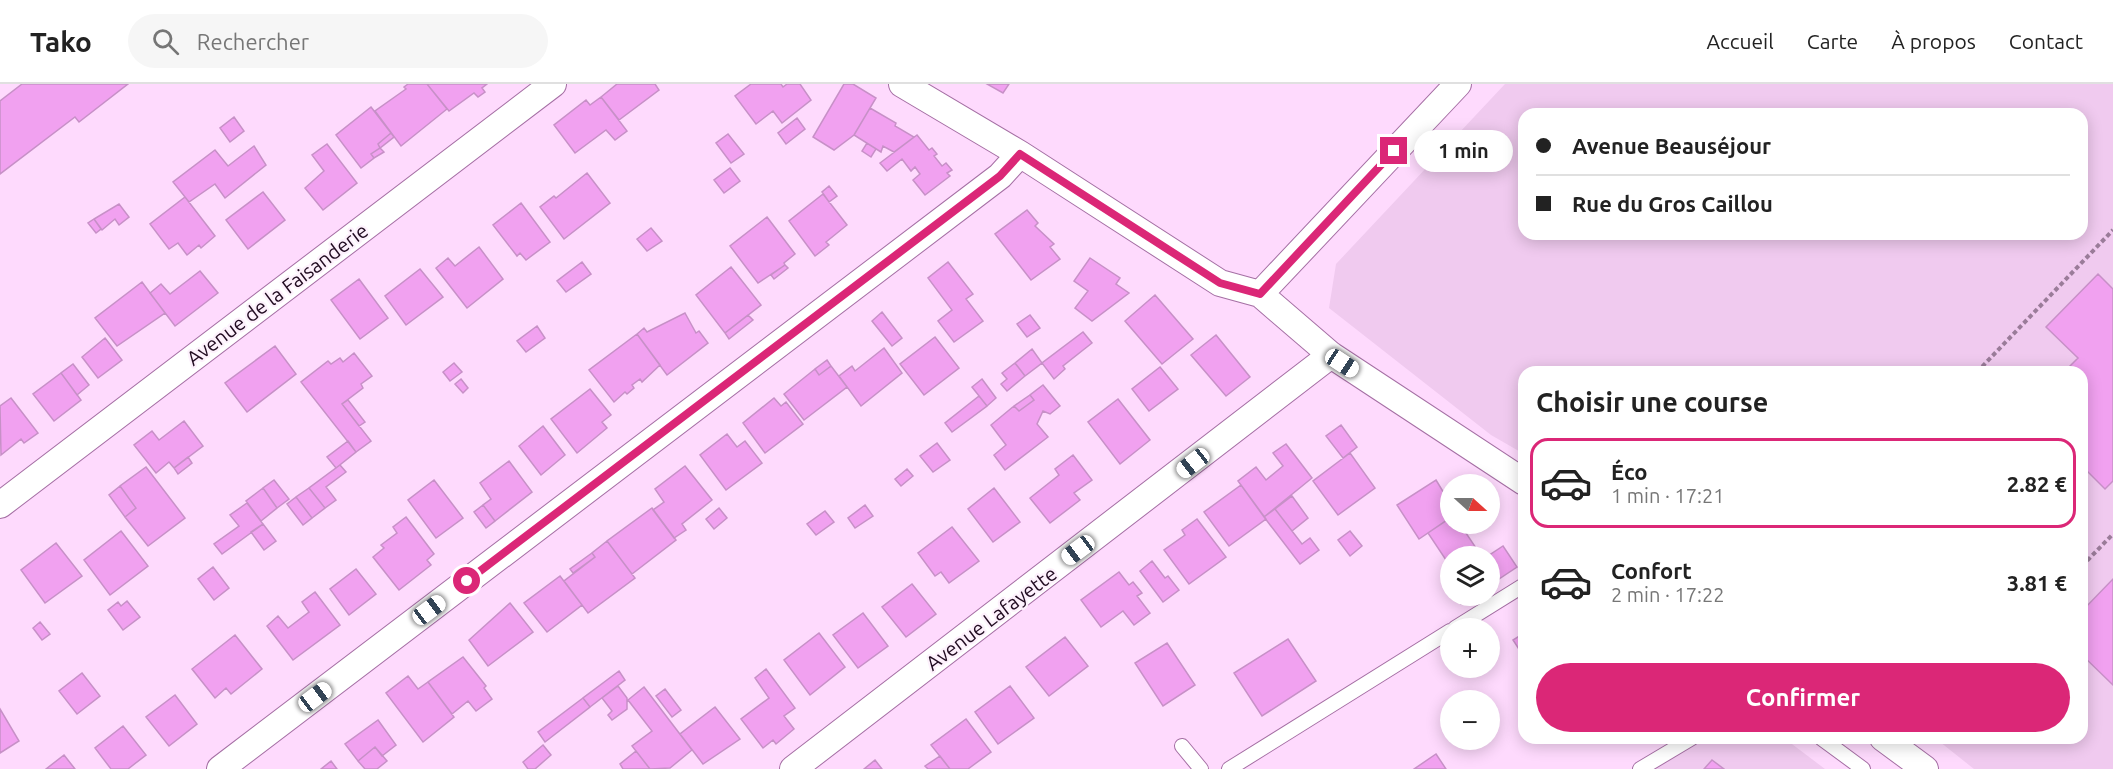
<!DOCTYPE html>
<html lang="fr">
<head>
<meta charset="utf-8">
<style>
  body { margin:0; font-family:Ubuntu,sans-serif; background:#f6f6f6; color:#222; height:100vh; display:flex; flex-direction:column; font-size:22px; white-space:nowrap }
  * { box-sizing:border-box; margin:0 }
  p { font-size:20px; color:#767676 }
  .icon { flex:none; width:33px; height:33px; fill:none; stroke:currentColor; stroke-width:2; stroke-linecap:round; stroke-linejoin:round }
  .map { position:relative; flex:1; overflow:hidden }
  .panel { position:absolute; left:1518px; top:282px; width:570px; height:378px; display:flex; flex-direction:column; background:#fff; border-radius:18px; box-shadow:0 3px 15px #0003 }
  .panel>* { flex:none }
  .guide { position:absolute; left:1518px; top:24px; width:570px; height:132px; border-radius:18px; box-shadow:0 3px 15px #0003; display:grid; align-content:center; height:132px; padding:0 18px; background:#fff }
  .needle { width:39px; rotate:111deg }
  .controls { position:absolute; left:1440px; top:390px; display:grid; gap:12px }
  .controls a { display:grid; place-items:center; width:60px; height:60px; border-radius:50%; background:#fff; box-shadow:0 3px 15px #0003; font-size:30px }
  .end { position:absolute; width:27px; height:27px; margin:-14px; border:8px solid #db2777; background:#fff; box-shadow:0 0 0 3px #fff }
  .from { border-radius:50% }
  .bubble { position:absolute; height:42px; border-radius:21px; background:#fff; box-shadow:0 3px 15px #0003; font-size:20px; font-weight:600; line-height:42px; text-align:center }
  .car { position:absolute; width:18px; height:36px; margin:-18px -9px; border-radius:8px; box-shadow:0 0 4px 2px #0007; background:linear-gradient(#fff 24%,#345 0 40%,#fff 0 76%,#345 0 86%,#fff 0) }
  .guide b { display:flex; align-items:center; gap:21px; height:57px; font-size:22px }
  .guide b+b { border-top:2px solid #e0e0e0 }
  .guide i { width:15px; height:15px; background:#222 }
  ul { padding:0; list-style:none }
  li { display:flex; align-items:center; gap:18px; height:90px; margin:0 12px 9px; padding:0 6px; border:3px solid transparent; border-radius:18px }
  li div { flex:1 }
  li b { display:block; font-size:22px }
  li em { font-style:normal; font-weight:600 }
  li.selected { border-color:#db2777 }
  li>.icon { width:54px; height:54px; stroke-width:1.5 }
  h2 { padding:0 18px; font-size:27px; line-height:72px }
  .action { display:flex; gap:12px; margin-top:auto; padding:12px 18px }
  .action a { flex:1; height:69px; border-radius:36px; background:#db2777; color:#fff; font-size:24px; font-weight:600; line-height:69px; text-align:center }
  header { display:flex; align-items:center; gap:36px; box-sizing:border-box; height:84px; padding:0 30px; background:#fff; border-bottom:2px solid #e0e0e0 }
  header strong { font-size:28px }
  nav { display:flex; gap:33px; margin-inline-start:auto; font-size:21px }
  .search { width:420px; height:54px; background:#f6f6f6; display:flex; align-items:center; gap:15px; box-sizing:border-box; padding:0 21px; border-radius:33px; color:#767676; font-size:22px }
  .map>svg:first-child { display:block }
</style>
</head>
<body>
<header>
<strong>Tako</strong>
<div class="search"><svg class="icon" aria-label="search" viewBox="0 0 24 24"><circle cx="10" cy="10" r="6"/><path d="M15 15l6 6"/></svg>Rechercher</div>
<nav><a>Accueil</a><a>Carte</a><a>À propos</a><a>Contact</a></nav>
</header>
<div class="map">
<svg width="2113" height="685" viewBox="0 0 2113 685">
  <rect width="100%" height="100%" fill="#fedafd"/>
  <path fill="#f0caef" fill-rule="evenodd" d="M1505 0H2113V685H1974L1935 654H2082V288H1524V370L1491 351 1329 224 1336 180ZM1524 30H2082V150H1524Z
    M1698 654H1784L1825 685H1651Z"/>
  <path fill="#f1a1f0" stroke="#c790c7" stroke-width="1.5" d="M22 0H128L79 38 75 33 0 90V17Z
    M408 0H427L447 25 401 62 375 27 406 5 404 3Z
    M427 0H487L482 4 485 8 478 13 474 9 449 27Z
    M617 0H655L659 6 619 36 601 13Z
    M751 0H781L783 3 787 0H800L811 16 782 39 773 27 756 40 735 12Z
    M844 0H853L876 14 854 51 834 66 813 53Z
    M987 0H1009L1003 9Z
    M601 13 627 47 615 56 606 46 575 69 554 41 586 16 590 21Z
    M371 23 391 49 378 60 380 64 371 70 374 74 361 84 336 51Z
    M870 24 896 39 895 42 914 53 894 68 883 62 881 68 854 51Z
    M234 33 244 47 230 58 220 44Z
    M797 34 805 45 786 60 778 49Z
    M391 49 394 53 380 64 378 60Z
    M728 50 744 70 731 79 716 59Z
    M917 51 929 66 932 64 937 70 934 72 942 82 946 79 952 86 947 89 950 92 925 111 913 96 920 90 915 83 911 87 902 75 887 87 880 79Z
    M867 59 876 65 871 73 862 67Z
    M327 60 357 99 323 126 305 104 324 87 312 71Z
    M254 62 266 81 225 114 215 100 189 118 173 98 215 66 228 82Z
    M380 64 384 68 374 74 371 70Z
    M730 84 740 97 724 109 714 96Z
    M587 89 610 119 564 155 540 123 554 112 556 114Z
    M829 102 837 112 829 118 822 108Z
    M263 108 285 136 248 165 226 136Z
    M823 110 847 141 826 158 829 161 815 172 789 137Z
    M185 113 215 152 201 164 199 161 187 171 178 159 169 165 150 140Z
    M521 119 550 158 526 176 520 169 517 172 493 141Z
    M119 120 129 133 119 141 115 135 102 146 94 135Z
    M1027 126 1038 139 1035 142 1054 160 1050 163 1060 175 1031 196 995 150Z
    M767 133 795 170 784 179 785 181 758 199 730 162Z
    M94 135 101 145 96 149 88 139Z
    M651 144 662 157 647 167 637 155Z
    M479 163 503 195 467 224 436 184 448 174 455 182Z
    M1090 174 1120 194 1116 200 1129 209 1092 237 1075 224 1088 207 1074 197Z
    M582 178 591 190 566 208 557 197Z
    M948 178 973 210 966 215 983 237 954 258 938 237 952 226 928 194Z
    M785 181 788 184 774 195 771 191Z
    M731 183 761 221 725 249 696 211Z
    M420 185 443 213 406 241 385 212Z
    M200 187 218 209 175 242 150 209 161 200 170 210Z
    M2098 190 2113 205V397L2105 405 2082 382V288H2064L2078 274 2046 243Z
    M359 195 388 234 360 255 331 216Z
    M142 198 165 229 117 262 95 234Z
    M1155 211 1193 255 1162 280 1125 237Z
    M882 228 902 254 892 262 872 237Z
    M685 229 696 249 699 247 708 259 667 291 637 250 644 244 647 248Z
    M748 231 753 236 729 255 725 249Z
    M1030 231 1040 244 1027 253 1017 240Z
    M537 242 545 254 526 268 517 257Z
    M1083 248 1092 259 1063 282 1065 285 1054 295 1042 279Z
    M637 250 660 281 642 298 640 295 632 301 634 304 627 310 625 308 614 318 589 286Z
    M1216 251 1250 293 1226 312 1191 271Z
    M935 253 959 284 924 311 900 280Z
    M105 254 122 276 98 294 82 273Z
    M275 262 296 290 247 328 225 299Z
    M884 264 902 289 861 322 839 292 852 282 855 287Z
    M1032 265 1042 279 1025 292 1015 279Z
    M354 269 372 292 361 300 363 304 342 320 371 357 356 368 301 298 328 277 331 280 340 274 343 278Z
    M827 276 831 282 819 291 815 285Z
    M454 279 462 288 450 297 443 288Z
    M1015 279 1025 292 1007 307 1001 300 1007 295 1002 289Z
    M73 280 89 301 77 311 61 289Z
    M831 282 847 303 804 336 784 310 815 285 819 291Z
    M1160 283 1178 305 1149 327 1132 305Z
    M61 289 81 316 54 337 33 310Z
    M461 295 468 304 463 309 455 300Z
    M982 295 996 314 987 322 972 303Z
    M1043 301 1060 322 1050 330 1043 327 1037 340 1048 353 1005 386 994 371 1006 361 991 341 1014 322 1019 327 1034 316 1030 311Z
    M590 305 611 331 602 338 607 344 577 369 551 335Z
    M1030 311 1034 316 1019 327 1014 322Z
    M979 312 987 322 952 348 945 339Z
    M11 314 38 349 24 359 21 355 1 371 0 322Z
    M774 314 781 322 786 318 803 340 765 369 743 339Z
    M1118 315 1150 356 1120 380 1088 338Z
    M348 316 365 338 359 342 342 320Z
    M184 337 203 362 174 384 169 378 156 389 134 361 152 347 159 356Z
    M1341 341 1357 363 1343 374 1326 352Z
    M543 342 565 371 541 391 519 362Z
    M727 350 737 363 745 357 762 379 726 406 700 371Z
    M348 357 356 368 336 384 327 373Z
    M937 359 950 376 933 388 920 372Z
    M1286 360 1312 394 1264 433 1238 397 1256 383 1266 396 1283 382 1273 369Z
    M1350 369 1375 404 1338 431 1313 397Z
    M1073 371 1092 396 1074 409 1080 416 1050 439 1030 414 1059 391 1055 385Z
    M188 373 192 379 178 390 174 384Z
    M509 377 532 408 495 437 483 421 491 415 480 399Z
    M340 381 346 388 326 403 336 416 325 424 309 404Z
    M685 382 712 416 682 440 686 446 674 454 653 426 664 418 655 405Z
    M146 383 185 434 148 462 125 433 136 424 120 402Z
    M907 385 913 392 901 402 895 395Z
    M274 396 289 415 277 424 263 404Z
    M434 396 463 434 436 454 408 416Z
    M1436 396 1450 419V434L1419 455 1397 421Z
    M1241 401 1266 435 1229 462 1204 428Z
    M120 402 136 424 125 433 109 411Z
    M263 404 277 424 261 437 246 417Z
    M309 404 325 424 312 434 296 413Z
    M994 404 1020 438 993 458 968 425Z
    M1292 412 1308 434 1292 447 1275 425Z
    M296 413 312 434 303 441 287 420Z
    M247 419 263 440 222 470 214 460 239 442 230 431Z
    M483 421 495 437 486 444 474 428Z
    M865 421 873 432 855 444 848 434Z
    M652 424 676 456 632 490 607 457Z
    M719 424 727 434 714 445 706 435Z
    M1275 425 1302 460 1310 454 1319 466 1300 480 1264 433Z
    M825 427 834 438 816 451 807 440Z
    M406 433 434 470 427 476 431 481 399 506 373 473 384 464 381 461 397 449 393 443Z
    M1450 434V440H1460L1476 464 1463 472H1450V482L1428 449Z
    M1197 435 1226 473 1189 500 1164 466 1185 451 1182 446Z
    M263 440 276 457 264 466 251 448Z
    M952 443 979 477 949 499 941 488 935 492 918 469Z
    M121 447 148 482 110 511 84 476Z
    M1350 447 1362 462 1350 472 1338 456Z
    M607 457 635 494 588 529 564 497 595 473 592 469Z
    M56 459 82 492 45 519 21 486Z
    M1503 462 1517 483 1490 501 1488 472Z
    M592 469 595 473 573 489 570 485Z
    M1152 477 1165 494 1168 492 1179 506 1163 518 1140 487Z
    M213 483 229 504 214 516 198 495Z
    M356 485 376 510 349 531 330 505Z
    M1119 488 1129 501 1133 498 1142 509 1137 512 1150 529 1134 541 1123 527 1101 543 1081 516Z
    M560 492 582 521 547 548 524 519Z
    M2113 495V601L2082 571V527Z
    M912 500 936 530 906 553 882 523Z
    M315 508 340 541 293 576 267 542 278 532 288 544 309 528 302 518Z
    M1456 512H1474L1461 520Z
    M127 517 140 533 123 546 108 526 118 518 121 522Z
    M510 519 533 548 488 582 469 556Z
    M863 529 888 562 858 584 833 551Z
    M40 538 50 550 42 556 33 544Z
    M819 549 845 583 810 611 784 576Z
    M1524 549V573L1513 556Z
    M235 551 262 585 231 610 226 604 215 614 192 585Z
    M1065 553 1088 582 1049 612 1026 583Z
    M1288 555 1316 597 1262 632 1234 589Z
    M1167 559 1195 601 1163 622 1135 579Z
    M463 573 486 602 484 604 492 615 476 627 468 617 452 630 428 598Z
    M766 585 795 624 784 632 794 645 776 660 773 656 763 664 741 635 769 614 755 594Z
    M619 587 625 596 590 623 583 614Z
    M82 589 100 612 77 630 59 607Z
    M408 592 418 605 428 598 454 633 423 658 386 609Z
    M618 602 627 614V625L612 636 608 631 612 627 602 614Z
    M1010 602 1034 634 998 660 975 628Z
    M644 603 692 666 670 684 650 685 632 662 652 647 628 616Z
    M665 605 681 626 672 633 656 612Z
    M175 611 197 640 169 662 146 633Z
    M583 614 590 623 545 658 538 648Z
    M715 623 740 655 703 680 680 650Z
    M0 625 19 657 0 669Z
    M966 635 991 668 968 685H950L931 661Z
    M378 636 396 661 382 672 375 663 358 677 345 660Z
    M123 642 146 671 128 685H111L95 664Z
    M543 661 551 671 535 685H528L523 678Z
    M375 663 387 677 377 685H365L358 677Z
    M636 667 650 685H623L620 680Z
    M1436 670 1446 685H1414Z
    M64 671 75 685H46Z
    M940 672 950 685H928L925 682Z
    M875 676 882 685H864Z
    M1712 676 1724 685H1704Z
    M331 677 337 685H321Z"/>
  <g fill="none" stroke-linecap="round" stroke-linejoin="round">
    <g stroke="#a56fa4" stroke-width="16">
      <path id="lane" d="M1455 544 1524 501
        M1821 654 1863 685
        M1182 662 1201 685
        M1229 685 1450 547
        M1640 685 1692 654"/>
    </g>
    <g stroke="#a56fa4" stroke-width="28">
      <path id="street" d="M902 0 1020 70 1220 199 1260 210 1331 271 1524 398
        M1260 210 1458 0
        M0 421 553 0
        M1883 654 1925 685
        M220 685 1000 92 1020 70
        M793 685 1331 271"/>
    </g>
    <path stroke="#9a7c99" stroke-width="4" stroke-dasharray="4.5 3" stroke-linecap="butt" d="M1977 288 2113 146
      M2082 482 2113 450"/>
    <use href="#lane" stroke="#fff" stroke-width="14"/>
    <use href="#street" stroke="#fff" stroke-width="26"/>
  </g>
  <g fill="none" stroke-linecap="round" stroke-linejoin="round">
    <path stroke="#db2777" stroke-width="8" d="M467 497 1000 92 1020 70 1220 199 1260 210 1394 67"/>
  </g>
  <g text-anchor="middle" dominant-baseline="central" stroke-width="4.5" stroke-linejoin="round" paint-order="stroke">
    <g font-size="20" fill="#200b20" stroke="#fdf1fc">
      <text transform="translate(277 210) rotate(-37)">Avenue de la Faisanderie</text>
      <text transform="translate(991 534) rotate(-37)">Avenue Lafayette</text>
    </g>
  </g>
</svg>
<div class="controls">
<a><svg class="needle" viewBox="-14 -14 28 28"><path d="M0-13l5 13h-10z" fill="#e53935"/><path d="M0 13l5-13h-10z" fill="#767676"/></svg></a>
<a><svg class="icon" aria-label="layers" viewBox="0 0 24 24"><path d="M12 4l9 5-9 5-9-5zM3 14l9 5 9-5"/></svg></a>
<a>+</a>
<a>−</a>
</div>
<i class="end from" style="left:467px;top:497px"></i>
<i class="end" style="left:1394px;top:67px"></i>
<div class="bubble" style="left:1414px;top:46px;width:99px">1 min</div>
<i class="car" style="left:1342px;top:279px;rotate:123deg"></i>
<i class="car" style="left:1193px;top:379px;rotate:232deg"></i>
<i class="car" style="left:1078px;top:466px;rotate:233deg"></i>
<i class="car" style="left:429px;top:526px;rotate:53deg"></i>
<i class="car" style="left:315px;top:613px;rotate:53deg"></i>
<div class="guide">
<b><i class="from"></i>Avenue Beauséjour</b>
<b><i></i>Rue du Gros Caillou</b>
</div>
<section class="panel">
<h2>Choisir une course</h2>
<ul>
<li class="selected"><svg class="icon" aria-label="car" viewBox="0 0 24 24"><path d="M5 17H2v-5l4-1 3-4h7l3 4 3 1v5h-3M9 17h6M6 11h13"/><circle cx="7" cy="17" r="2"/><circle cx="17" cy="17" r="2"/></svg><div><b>Éco</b><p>1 min · 17:21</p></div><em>2.82 €</em></li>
<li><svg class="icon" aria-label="car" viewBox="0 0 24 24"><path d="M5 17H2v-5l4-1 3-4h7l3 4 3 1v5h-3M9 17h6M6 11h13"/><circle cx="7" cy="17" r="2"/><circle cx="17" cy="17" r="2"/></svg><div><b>Confort</b><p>2 min · 17:22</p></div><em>3.81 €</em></li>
</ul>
<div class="action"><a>Confirmer</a></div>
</section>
</div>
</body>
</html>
